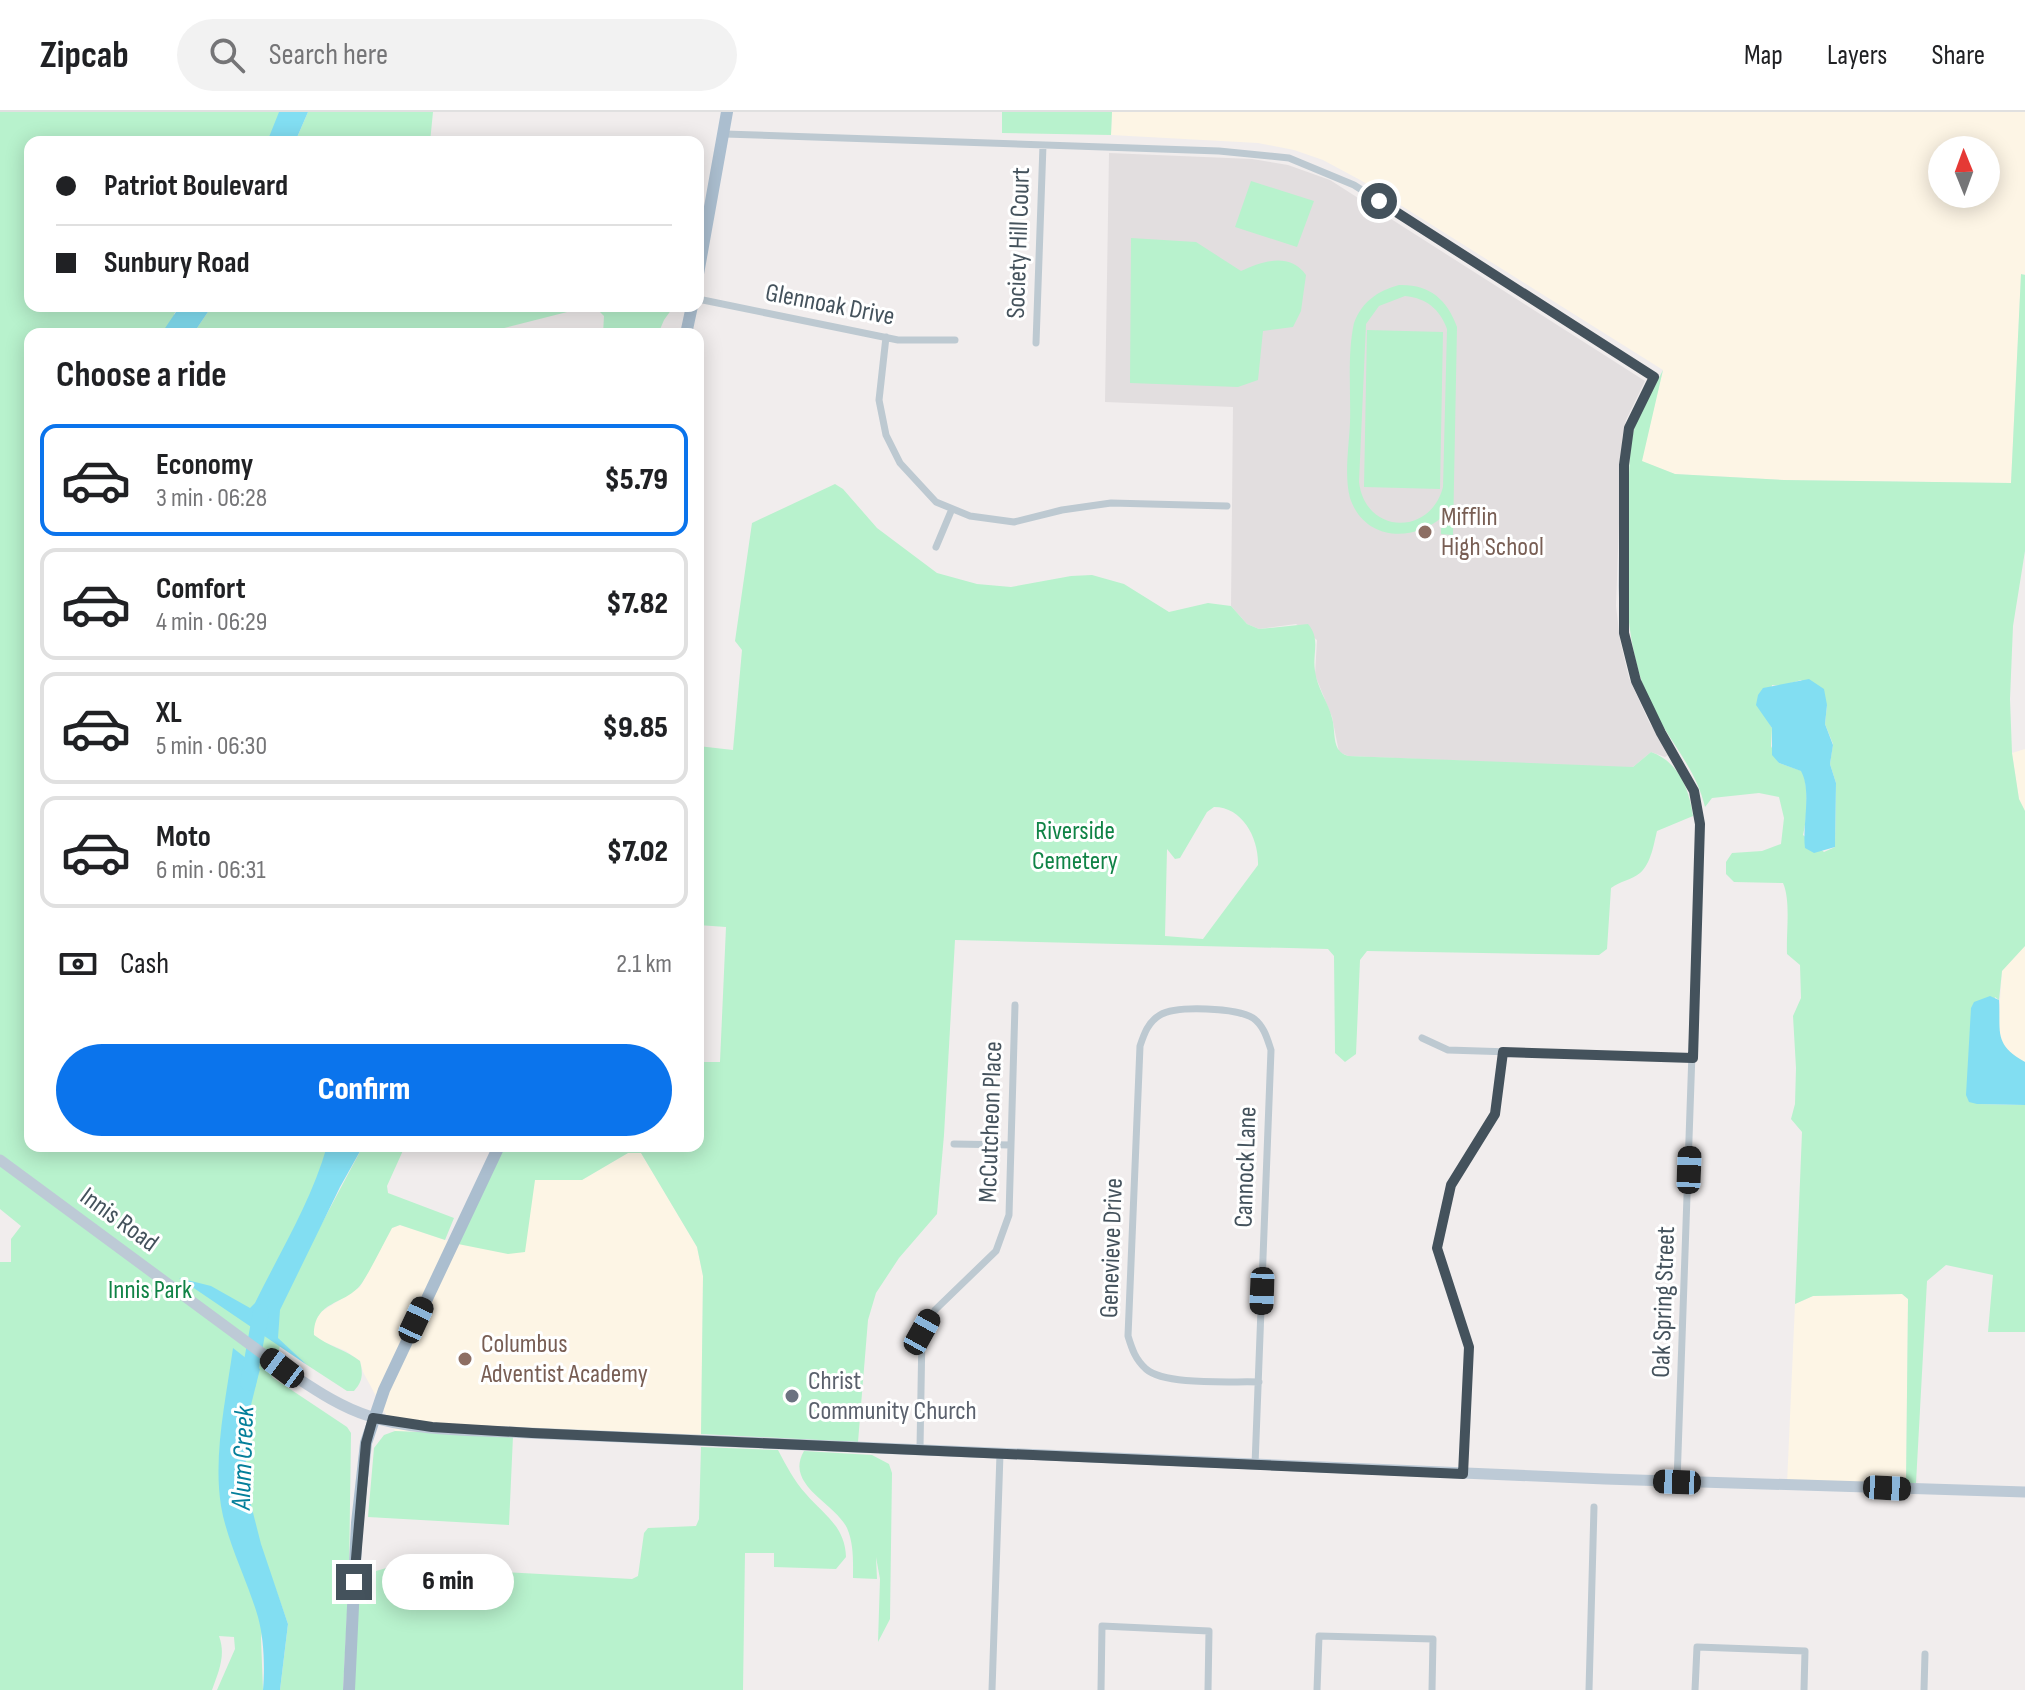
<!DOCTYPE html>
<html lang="en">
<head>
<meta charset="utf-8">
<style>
  body { margin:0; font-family:"Sofia Sans Condensed",sans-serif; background:#f2f2f2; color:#202124; height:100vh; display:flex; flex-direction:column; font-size:30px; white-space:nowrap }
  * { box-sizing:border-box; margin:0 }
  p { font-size:26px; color:#757577 }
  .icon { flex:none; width:44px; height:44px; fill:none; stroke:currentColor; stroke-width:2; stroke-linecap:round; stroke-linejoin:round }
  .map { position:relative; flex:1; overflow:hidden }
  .details { position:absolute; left:24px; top:216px; width:680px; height:824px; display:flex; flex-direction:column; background:#fff; border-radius:16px; box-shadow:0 4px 20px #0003 }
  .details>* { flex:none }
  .hud { position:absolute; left:24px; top:24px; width:680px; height:176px; border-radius:16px; box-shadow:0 4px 20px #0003; display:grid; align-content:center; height:176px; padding:0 32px; background:#fff }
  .needle { width:52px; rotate:359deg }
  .tools { position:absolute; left:1928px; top:24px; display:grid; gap:16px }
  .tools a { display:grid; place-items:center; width:72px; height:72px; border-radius:50%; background:#fff; box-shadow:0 4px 20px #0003; font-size:40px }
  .end { position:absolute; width:36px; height:36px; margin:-18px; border:10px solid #44525c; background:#fff; box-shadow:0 0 0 4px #fff }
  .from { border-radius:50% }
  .bubble { position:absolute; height:56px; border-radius:28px; background:#fff; box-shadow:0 4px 20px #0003; font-size:26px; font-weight:800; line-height:56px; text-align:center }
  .car { position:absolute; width:24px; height:48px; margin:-24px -12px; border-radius:10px; box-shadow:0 0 6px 2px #0007; background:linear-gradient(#222 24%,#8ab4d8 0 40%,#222 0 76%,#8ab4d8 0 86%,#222 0) }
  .hud b { display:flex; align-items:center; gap:28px; height:76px; font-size:30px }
  .hud b+b { border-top:2px solid #e0e0e0 }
  .hud i { width:20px; height:20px; background:#202124 }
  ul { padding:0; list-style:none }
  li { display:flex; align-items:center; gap:24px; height:112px; margin:0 16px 12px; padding:0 16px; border:4px solid #e0e0e0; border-radius:16px }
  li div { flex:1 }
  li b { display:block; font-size:30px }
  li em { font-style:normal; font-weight:800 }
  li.selected { border-color:#0b74ec }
  li>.icon { width:72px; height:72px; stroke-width:1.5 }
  h2 { padding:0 32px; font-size:36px; line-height:96px }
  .pay { display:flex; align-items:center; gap:20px; height:88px; padding:0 32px; font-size:30px }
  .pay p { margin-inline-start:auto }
  .button { display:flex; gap:16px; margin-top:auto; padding:16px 32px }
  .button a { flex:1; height:92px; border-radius:48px; background:#0b74ec; color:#fff; font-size:32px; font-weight:800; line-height:92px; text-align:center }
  header { display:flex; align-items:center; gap:48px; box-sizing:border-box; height:112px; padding:0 40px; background:#fff; border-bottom:2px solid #e0e0e0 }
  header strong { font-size:38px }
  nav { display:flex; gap:44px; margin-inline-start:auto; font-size:28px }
  .search { width:560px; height:72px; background:#f2f2f2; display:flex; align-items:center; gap:20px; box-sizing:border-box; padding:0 28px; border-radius:44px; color:#757577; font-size:30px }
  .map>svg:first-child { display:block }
</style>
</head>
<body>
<header>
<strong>Zipcab</strong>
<div class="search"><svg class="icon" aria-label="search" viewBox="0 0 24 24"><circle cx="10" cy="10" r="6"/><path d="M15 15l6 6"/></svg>Search here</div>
<nav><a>Map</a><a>Layers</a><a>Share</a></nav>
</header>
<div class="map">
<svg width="2025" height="1578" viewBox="0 0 2025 1578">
  <rect width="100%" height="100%" fill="#f1eded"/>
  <path fill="#fdf5e5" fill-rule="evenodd" d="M1112 0H2025V162L2021 163 2011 371 1784 368 1675 362 1641 349 1663 258 1362 69 1323 48 1294 38 1258 31 1111 23ZM1942 38H1986V82H1942Z
    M2025 637V699L2019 687 2012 641Z
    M2025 834V950L2011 942 2003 933 1998 920 2002 859Z
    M628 1041H641L697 1135 703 1164 701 1327 395 1319 363 1260 360 1249 346 1239 322 1229 314 1223V1210L321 1200 360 1175 392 1116 400 1113 458 1132 535 1068H582Z
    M1902 1182 1908 1187 1906 1376 1787 1372 1795 1192 1813 1184Z"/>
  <path fill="#e2dedf" d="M1109 41 1252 47 1288 53 1330 68 1645 269 1626 308 1622 326 1616 494 1620 528 1629 566 1649 610 1670 642 1665 645 1651 640 1633 655H1608L1348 644 1339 640 1332 605 1315 563 1317 528 1296 512 1259 517 1247 512 1231 494 1233 295 1105 290Z"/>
  <path fill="#b8f2cd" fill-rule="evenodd" d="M0 0H299L282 30H30V194H180L174 202 177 222H30V1034H342L321 1113 363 1034H405L387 1074 388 1081 454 1106 445 1128 400 1113 392 1116C382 1134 373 1154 362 1171 346 1194 314 1187 314 1223 328 1234 346 1238 360 1249 363 1262 363 1269 354 1279H347L307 1253 281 1230 272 1265 347 1315 351 1321 349 1464 343 1578H280L288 1512 269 1458 261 1527 263 1578H217L235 1537 234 1525 219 1524C226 1543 219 1559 212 1578H0V1150H11V1127L21 1114 0 1097Z
    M308 0H433L430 30H295Z
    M1002 0H1112L1111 23 1002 21Z
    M1251 69 1314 89 1297 135 1235 115Z
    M1131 126 1196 130 1241 159C1262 149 1290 140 1306 163L1301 199 1293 215 1263 219 1258 268 1238 275 1130 271Z
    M2021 162 2025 163V439L2013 514 2010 587 2012 641 2019 687 2025 699V834L2002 859 1999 888 1995 885 1977 992 2025 993V1220H1988L1993 1163 1946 1153 1927 1169 1916 1371 1906 1372 1908 1187 1902 1182 1813 1184 1795 1192 1802 1020 1791 1007 1795 992 1796 956 1793 904 1801 886 1800 853 1787 842C1786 820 1791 789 1783 771L1734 770 1726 762V750L1732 741 1762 739 1781 732 1784 706 1779 685 1759 681 1712 686 1705 695C1695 652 1662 622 1646 581 1616 504 1628 416 1630 336L1635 313 1663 258 1642 349 1675 362 1784 368 2011 371ZM1801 568 1827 593 1825 612 1833 632 1830 652 1836 671 1835 735 1824 740 1803 723C1807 708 1809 673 1802 659L1779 651 1771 634 1772 616 1767 607 1772 573 1781 574Z
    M1399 173C1429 172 1447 187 1457 215L1453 423 1441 422V406C1411 431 1364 428 1350 386 1344 363 1349 334 1350 311 1351 279 1347 243 1354 211 1362 190 1377 179 1399 173ZM1405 184C1426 186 1440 197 1447 217L1443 375C1430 425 1365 422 1359 370L1366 212 1379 194Z
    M212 194H674L664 208 658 222H603L604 204 597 197 575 198 481 222H193Z
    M1367 218 1443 220 1440 377 1364 375Z
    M835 372 843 377 877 416 937 461 977 472 1011 475 1071 464 1092 463 1124 472 1169 500 1208 491 1231 494 1247 512 1259 517 1308 512C1321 527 1312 542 1315 559 1317 576 1328 590 1332 606 1335 616 1333 628 1338 637 1341 641 1343 642 1348 644L1633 655 1651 640C1679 650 1689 677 1693 704L1657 719C1654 731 1651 752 1640 761 1632 768 1620 769 1611 776L1607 837 1599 843 1367 839 1360 848 1356 942 1345 950 1335 941 1334 844 1328 837 955 828 944 1023 937 1102 899 1146 876 1181 868 1208 858 1330 701 1322 703 1164 697 1135 641 1041H628L582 1068H535L525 1140 508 1142 458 1132 505 1034H698V950H720L726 815 698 813V634L733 638 742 538 735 529 752 411ZM1214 695C1243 695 1259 727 1258 753L1203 827 1165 824 1167 737 1175 747 1180 746 1207 700Z
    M395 1319 513 1324 509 1413 368 1405 374 1336 384 1323Z
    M701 1335 778 1338C786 1353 794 1369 806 1382 824 1403 845 1414 846 1445L836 1457 774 1455V1441H745L743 1578H354L360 1459H376L393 1454 632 1467 638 1464 644 1421 648 1416 696 1414 699 1407Z
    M804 1339 872 1343 889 1352 892 1361 890 1507 878 1530 880 1467 876 1445 877 1467 853 1466C853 1450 854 1432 847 1416 835 1391 784 1373 804 1339Z"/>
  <path fill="#82def2" d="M279 0H308L295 30H267Z
    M180 194H212L193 222H161Z
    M1809 567 1824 577 1827 593 1825 612 1833 633 1830 652 1836 671 1835 735 1814 741 1805 736C1802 713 1812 679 1801 659L1779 651 1772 643V616L1756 593 1758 583 1763 576Z
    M1990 884 1999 888C2001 920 1993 932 2025 950V993L1977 992 1969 990 1966 983 1971 896 1974 890Z
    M327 1034H363L340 1075 280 1198 278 1226 307 1253 179 1166 211 1174 250 1196 255 1191C280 1140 312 1088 327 1034Z
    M233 1236 260 1257 244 1321 248 1381 261 1432 288 1512 280 1578H263C265 1555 264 1527 258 1505 248 1470 227 1430 221 1394 213 1343 226 1287 233 1236Z"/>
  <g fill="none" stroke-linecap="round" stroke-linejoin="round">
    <path stroke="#82def2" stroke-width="16" d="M248 1271 261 1200"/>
    <path stroke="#bdc9d1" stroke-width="7" d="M725 22 1219 39 1289 46 1354 73 1654 265 1629 316 1624 353 1622 474 1624 521 1636 569 1661 621 1694 679 1700 712 1677 1370
      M698 187 898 228H955
      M886 225 879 288 886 323 900 351 936 390 970 404 1014 410 1062 398 1111 391 1227 394
      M1036 231 1043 33
      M936 435 952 397
      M1422 926 1448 938 1693 946
      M954 1032 1011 1033
      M920 1336 922 1220 935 1198 996 1139 1009 1103 1015 893
      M1255 1353 1271 938C1267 926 1264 914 1253 906 1236 896 1177 893 1160 903 1148 910 1144 922 1140 934L1128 1224C1132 1237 1135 1247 1146 1257 1166 1274 1231 1269 1259 1270
      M1463 1362 1469 1235 1437 1136 1451 1073 1495 1002 1503 940
      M992 1578 1000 1342
      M1101 1578 1102 1514 1209 1519 1208 1578
      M1317 1578 1319 1524 1433 1527 1432 1578
      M1589 1578 1594 1395
      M1695 1578 1697 1535 1805 1539 1804 1578
      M1924 1578 1925 1542"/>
    <path stroke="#bdcad6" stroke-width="11" d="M0 1048 282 1256C310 1274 337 1294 369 1304 415 1320 480 1318 528 1321L1605 1367 2025 1380"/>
    <path stroke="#abbecf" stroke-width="12" d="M698 162 727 0
      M686 222 692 194
      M349 1578 357 1411 366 1331 384 1278 499 1034"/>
  </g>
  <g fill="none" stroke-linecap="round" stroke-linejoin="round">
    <path stroke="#44525c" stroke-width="10" d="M354 1470 366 1331 373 1306 432 1315 532 1321 1463 1362 1469 1235 1437 1136 1451 1073 1495 1002 1503 940 1693 946 1700 712 1694 679 1661 621 1636 569 1624 521V353L1629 316 1654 265 1379 89"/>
  </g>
  <g fill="#8d6e63" stroke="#fff" stroke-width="3">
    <circle cx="1425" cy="420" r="8"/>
    <circle cx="465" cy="1247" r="8"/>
  </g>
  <circle fill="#6b7280" stroke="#fff" stroke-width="3" cx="792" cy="1284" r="8"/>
  <g text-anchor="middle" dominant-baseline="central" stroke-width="6" stroke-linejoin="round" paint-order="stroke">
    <g font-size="26" fill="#44525c" stroke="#fff">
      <text transform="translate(1019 131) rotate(-88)">Society Hill Court</text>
      <text transform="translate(830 193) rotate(11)">Glennoak Drive</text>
      <text transform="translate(991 1010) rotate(-88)">McCutcheon Place</text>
      <text transform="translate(1246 1055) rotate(-88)">Cannock Lane</text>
      <text transform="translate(119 1108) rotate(36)">Innis Road</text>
      <text transform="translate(1112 1136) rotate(-88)">Genevieve Drive</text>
      <text transform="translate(1664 1190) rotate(-88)">Oak Spring Street</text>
    </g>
    <g font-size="26" fill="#785e54" stroke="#fff" text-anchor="start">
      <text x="1441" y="405">Mifflin<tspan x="1441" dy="30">High School</tspan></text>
      <text x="481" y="1232">Columbus<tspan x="481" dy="30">Adventist Academy</tspan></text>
    </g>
    <g font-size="26" fill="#108346" stroke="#fff">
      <text x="1075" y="719">Riverside<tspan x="1075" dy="30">Cemetery</tspan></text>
      <text x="150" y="1178">Innis Park</text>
    </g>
    <g font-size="26" fill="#5b616d" stroke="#fff" text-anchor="start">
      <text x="808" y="1269">Christ<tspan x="808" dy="30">Community Church</tspan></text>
    </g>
    <g font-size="28" font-style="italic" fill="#047f9a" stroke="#fff">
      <text transform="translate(243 1346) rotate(-88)">Alum Creek</text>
    </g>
  </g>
</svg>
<div class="tools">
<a><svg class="needle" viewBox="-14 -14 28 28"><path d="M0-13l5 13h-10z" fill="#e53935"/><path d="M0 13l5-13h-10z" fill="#757577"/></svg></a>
</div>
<i class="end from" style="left:1379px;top:89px"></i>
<i class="end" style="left:354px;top:1470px"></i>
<div class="bubble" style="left:382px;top:1442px;width:132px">6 min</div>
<i class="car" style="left:1689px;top:1058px;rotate:2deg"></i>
<i class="car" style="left:1262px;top:1179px;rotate:182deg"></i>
<i class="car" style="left:416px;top:1208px;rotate:25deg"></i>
<i class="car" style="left:922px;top:1220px;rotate:29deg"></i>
<i class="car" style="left:282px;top:1256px;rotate:307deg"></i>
<i class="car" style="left:1677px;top:1370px;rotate:272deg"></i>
<i class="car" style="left:1887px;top:1376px;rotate:93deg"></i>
<div class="hud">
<b><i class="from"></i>Patriot Boulevard</b>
<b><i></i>Sunbury Road</b>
</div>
<section class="details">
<h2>Choose a ride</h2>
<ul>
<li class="selected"><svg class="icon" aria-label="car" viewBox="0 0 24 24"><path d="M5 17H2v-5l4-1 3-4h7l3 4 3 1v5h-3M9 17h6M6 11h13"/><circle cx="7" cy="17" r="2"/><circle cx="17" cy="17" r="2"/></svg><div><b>Economy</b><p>3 min · 06:28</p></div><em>$5.79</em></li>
<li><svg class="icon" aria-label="car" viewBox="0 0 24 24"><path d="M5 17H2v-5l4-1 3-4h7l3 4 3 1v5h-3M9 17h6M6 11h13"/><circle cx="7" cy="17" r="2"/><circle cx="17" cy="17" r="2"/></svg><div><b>Comfort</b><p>4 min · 06:29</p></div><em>$7.82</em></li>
<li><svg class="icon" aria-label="car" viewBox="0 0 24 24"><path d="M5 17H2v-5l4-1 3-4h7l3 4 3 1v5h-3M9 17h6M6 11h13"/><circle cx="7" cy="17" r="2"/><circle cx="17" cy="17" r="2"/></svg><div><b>XL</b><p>5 min · 06:30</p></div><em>$9.85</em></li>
<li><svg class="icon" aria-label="car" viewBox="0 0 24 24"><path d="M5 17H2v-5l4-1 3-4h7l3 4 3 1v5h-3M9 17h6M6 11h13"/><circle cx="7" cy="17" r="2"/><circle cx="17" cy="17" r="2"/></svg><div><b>Moto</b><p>6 min · 06:31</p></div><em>$7.02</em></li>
</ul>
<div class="pay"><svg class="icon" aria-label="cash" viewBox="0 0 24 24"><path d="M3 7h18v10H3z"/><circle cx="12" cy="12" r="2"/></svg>Cash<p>2.1 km</p></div>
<div class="button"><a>Confirm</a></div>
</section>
</div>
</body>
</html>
